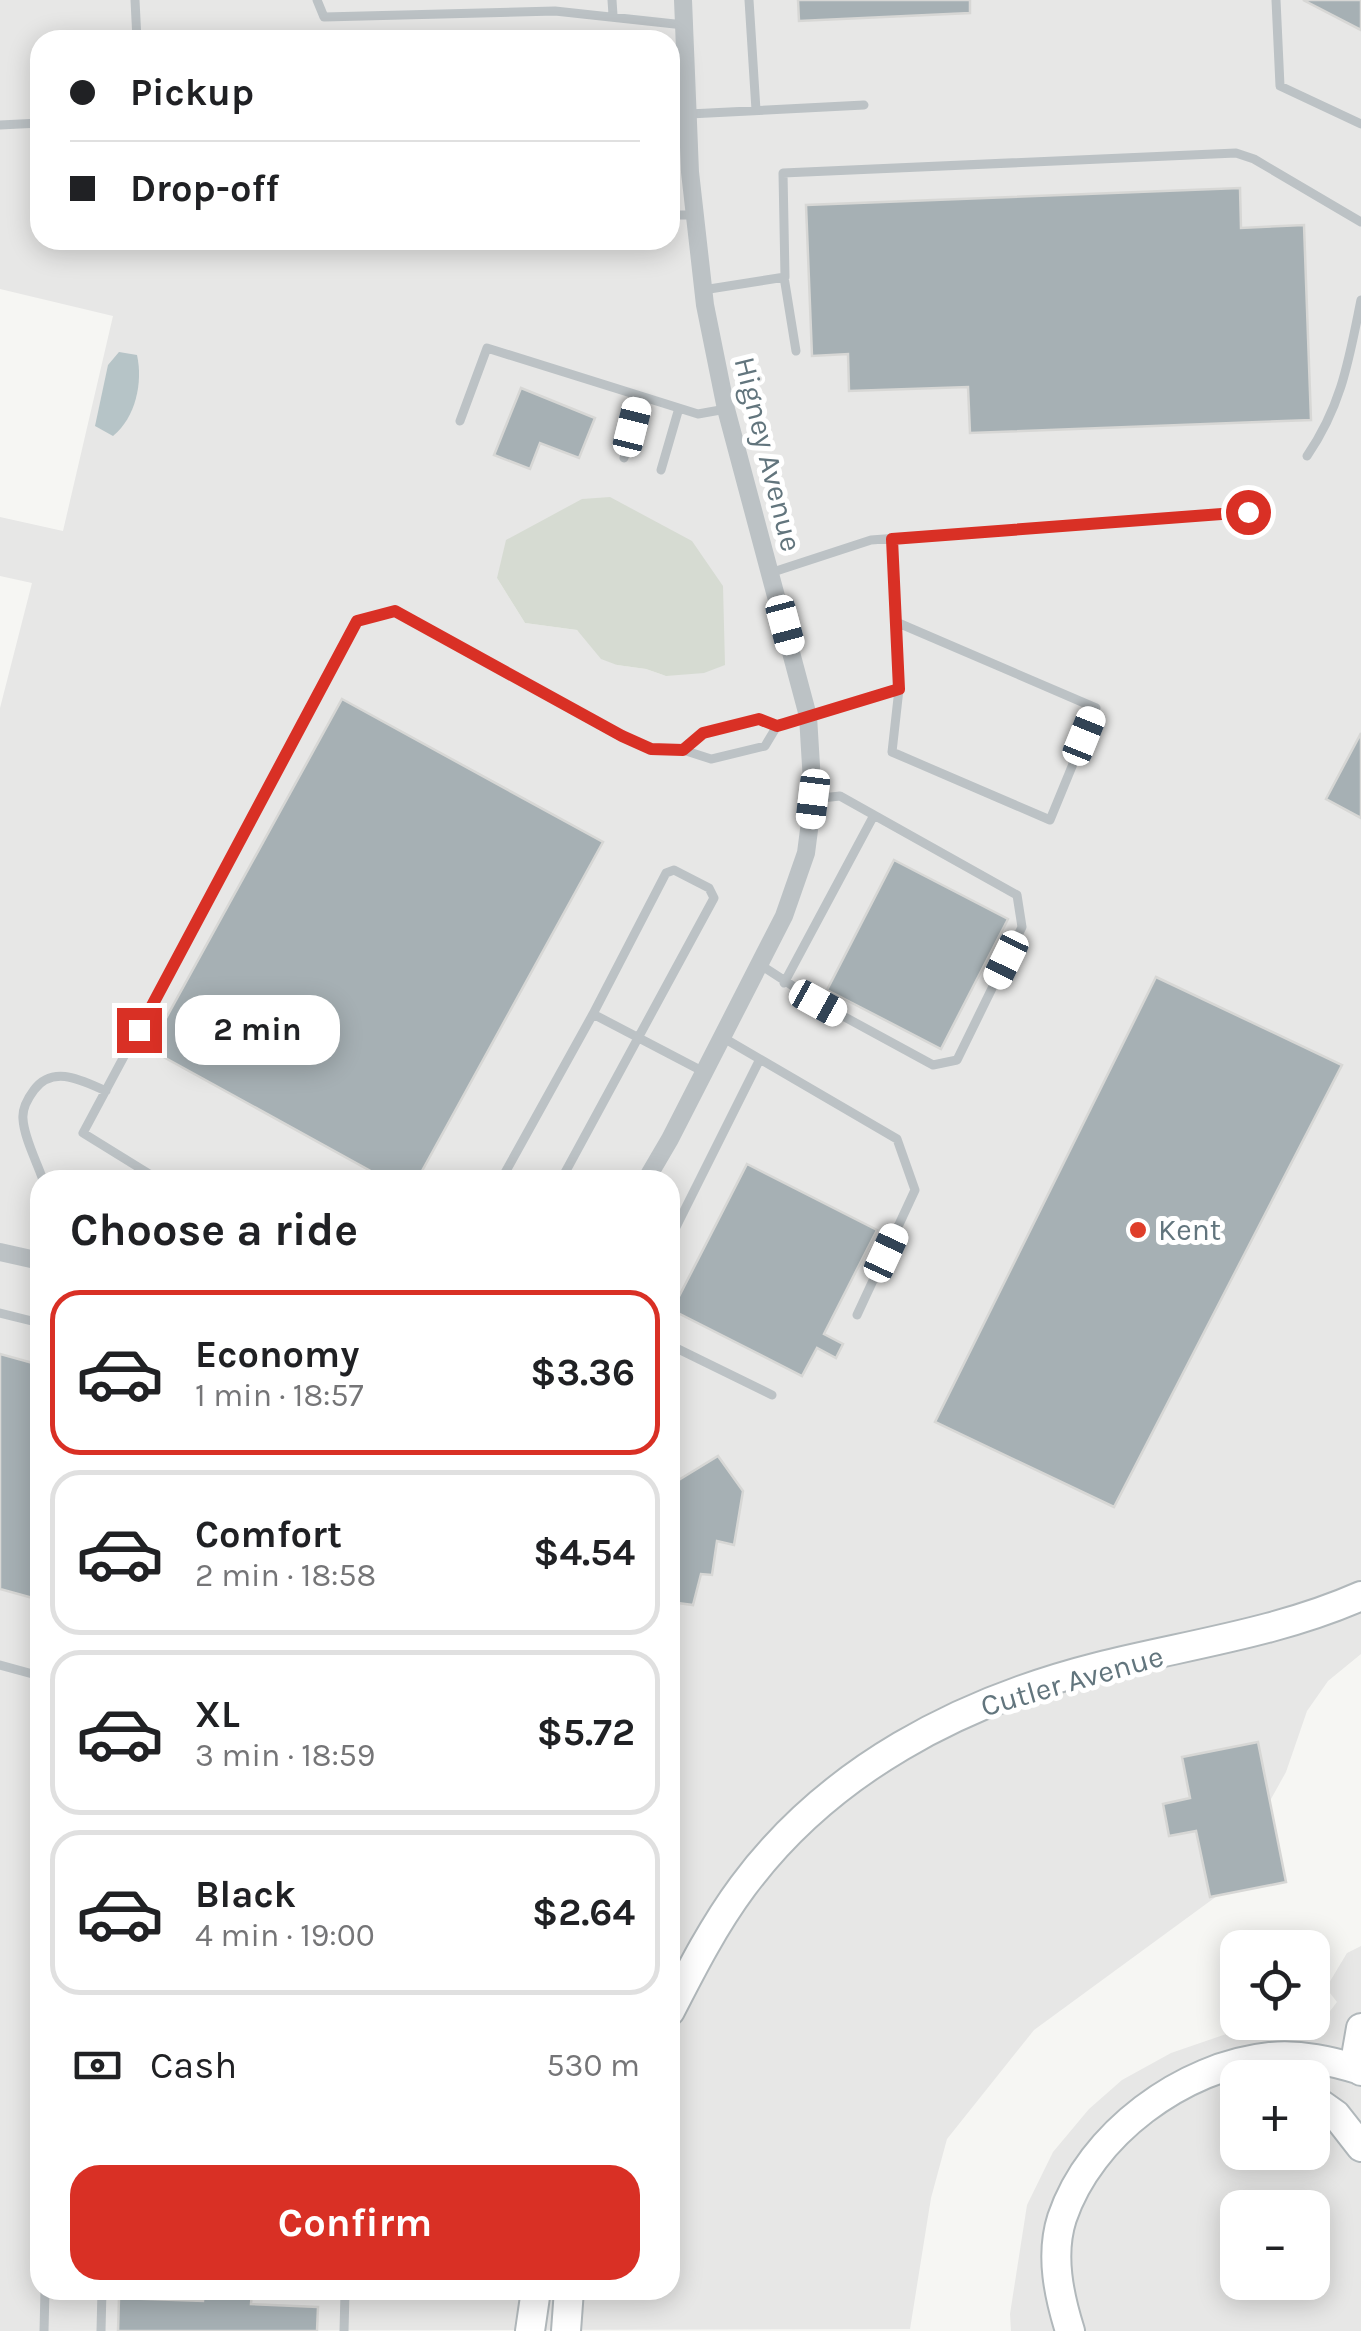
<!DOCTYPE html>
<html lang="en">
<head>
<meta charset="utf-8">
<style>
  body { margin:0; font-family:Karla,sans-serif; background:#f2f2f2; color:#202124; height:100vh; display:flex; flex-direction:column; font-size:38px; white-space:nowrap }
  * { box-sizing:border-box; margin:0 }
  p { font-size:32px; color:#757577 }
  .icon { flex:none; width:55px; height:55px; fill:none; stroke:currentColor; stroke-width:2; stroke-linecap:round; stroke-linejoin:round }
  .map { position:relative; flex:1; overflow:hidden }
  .details { position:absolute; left:30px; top:1170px; width:650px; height:1130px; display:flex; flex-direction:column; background:#fff; border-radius:30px; box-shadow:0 5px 25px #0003 }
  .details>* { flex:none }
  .hud { position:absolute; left:30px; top:30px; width:650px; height:220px; border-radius:30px; box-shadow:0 5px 25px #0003; display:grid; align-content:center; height:220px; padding:0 40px; background:#fff }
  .controls { position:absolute; left:1220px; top:1930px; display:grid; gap:20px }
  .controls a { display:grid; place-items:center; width:110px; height:110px; border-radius:20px; background:#fff; box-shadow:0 5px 25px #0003; font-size:50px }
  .end { position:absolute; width:45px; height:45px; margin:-22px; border:12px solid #d93025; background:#fff; box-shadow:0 0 0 5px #fff }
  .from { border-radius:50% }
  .bubble { position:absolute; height:70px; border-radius:30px; background:#fff; box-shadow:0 5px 25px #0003; font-size:32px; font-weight:700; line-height:70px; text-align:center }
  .car { position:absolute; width:30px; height:60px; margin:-30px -15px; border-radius:12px; box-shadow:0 0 8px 2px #0007; background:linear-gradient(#fff 24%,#345 0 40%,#fff 0 76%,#345 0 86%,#fff 0) }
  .hud b { display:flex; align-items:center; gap:35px; height:95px; font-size:38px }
  .hud b+b { border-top:2px solid #e0e0e0 }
  .hud i { width:25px; height:25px; background:#202124 }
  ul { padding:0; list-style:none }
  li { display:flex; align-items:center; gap:30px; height:165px; margin:0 20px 15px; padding:0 20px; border:5px solid #e0e0e0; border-radius:30px }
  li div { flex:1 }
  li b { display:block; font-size:38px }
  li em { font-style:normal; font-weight:700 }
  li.on { border-color:#d93025 }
  li>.icon { width:90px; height:90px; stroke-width:1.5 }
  h2 { padding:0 40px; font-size:45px; line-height:120px }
  .pay { display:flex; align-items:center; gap:25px; height:110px; padding:0 40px; font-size:38px }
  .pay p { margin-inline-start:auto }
  .button { display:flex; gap:20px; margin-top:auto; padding:20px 40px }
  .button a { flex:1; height:115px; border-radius:30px; background:#d93025; color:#fff; font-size:40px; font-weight:700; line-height:115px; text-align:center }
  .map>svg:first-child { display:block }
</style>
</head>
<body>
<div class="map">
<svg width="1361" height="2331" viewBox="0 0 1361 2331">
  <rect width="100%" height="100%" fill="#f6f6f3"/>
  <path fill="#e7e7e6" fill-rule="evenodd" d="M0 0H1361V1654L1328 1681 1307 1711 1286 1772 1217 1896 1034 2030 947 2139 931 2198 910 2329 0 2331V708L32 583 0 576V517L63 531 113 316 0 289ZM40 40H670V240H40ZM497 578 666 676 646 669 617 665 577 630 525 623ZM40 1180H670V2290H40Z
    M1361 1946V2331H1011L1010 2314 1027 2205 1053 2152 1089 2109 1122 2080 1171 2053 1235 2031 1278 2026 1317 2028 1337 2002 1326 1988 1347 1953ZM1238 2078H1312V2152H1238ZM1238 2208H1312V2282H1238Z"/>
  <path fill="#d6dbd2" d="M610 497 692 541 723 586 725 665 704 673 666 676 646 669 617 665 601 659 577 630 525 623 497 578 506 540 582 499Z"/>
  <path fill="#b6c4c7" d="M119 352 137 355C143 382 136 417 113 436L95 426 108 365Z"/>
  <path fill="#a6b0b4" stroke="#d7d7d5" stroke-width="2.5" d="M798 0H970V13L799 21Z
    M1303 0H1361V30Z
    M1240 188 1241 228 1304 225 1311 420 970 433 968 387 849 391 848 354 812 356 806 205Z
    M521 388 595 418 579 458 540 443 530 469 494 455Z
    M342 699 603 842 417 1180H387L149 1049Z
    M1361 733V818L1326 799Z
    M894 860 1008 919 941 1049 827 990Z
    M1156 977 1342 1065 1114 1507 935 1422Z
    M747 1164 877 1230 824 1334 843 1344 836 1358 817 1348 802 1376 672 1310Z
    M0 1354 40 1365V1600L0 1589Z
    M718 1456 743 1491 734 1545 717 1541 712 1575 701 1574 693 1605 670 1602V1492L675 1493 677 1481Z
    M1258 1742 1286 1882 1210 1897 1196 1831 1169 1836 1163 1804 1190 1798 1182 1757Z
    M204 2290H252L251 2304 318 2307 317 2331H118L119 2298 203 2301Z"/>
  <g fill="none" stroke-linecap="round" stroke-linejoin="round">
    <g stroke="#b1b8bb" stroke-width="32">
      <path id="secondary" d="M670 2011C692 1968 714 1925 743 1886 829 1770 960 1702 1098 1667 1186 1645 1277 1633 1361 1596
        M1361 2028 1357 2051 1361 2071
        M1312 2098 1336 2115 1361 2147
        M530 2331 536 2290
        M566 2331 569 2290
        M1070 2331C1059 2296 1050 2255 1062 2218 1090 2134 1183 2066 1270 2057 1301 2054 1331 2061 1361 2070"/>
    </g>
    <path stroke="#bcc2c5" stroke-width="9" d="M135 0 137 40
      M317 0 324 17 555 11 684 25
      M612 0 613 15
      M749 0 756 110
      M1276 0 1280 86 1361 124
      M689 114 864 105
      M0 125 40 123
      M670 215H694
      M784 277 796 351
      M703 290 785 277 783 173 1236 153 1254 159 1361 222
      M460 421 487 348 698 414 726 409
      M1307 456C1342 405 1349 359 1361 300
      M624 458 639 396
      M661 470 679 408
      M770 573 871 540 1248 512
      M896 622 1096 708 1050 820 892 752 899 689
      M777 726 899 689 892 539
      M759 964 819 1003 933 1065 957 1060 1022 927 1017 895 840 796 813 799
      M784 983 874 815
      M593 1014 704 1072
      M722 1037 897 1139 915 1190 857 1315
      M43 1180C37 1162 24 1138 23 1119 22 1109 28 1098 34 1090 53 1064 83 1081 106 1091
      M159 1180 83 1133 357 621 395 611 622 737 651 749 683 750 711 759 765 746 777 726 759 719 703 733 683 750
      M501 1180 593 1014 666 873 674 870 709 888 714 898 561 1180
      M670 1239 760 1059
      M0 1313 40 1323
      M670 1345 772 1395
      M0 1665 40 1676
      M297 2290 345 2293 352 2290
      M44 2331 45 2290
      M101 2331 102 2290
      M344 2331 345 2293"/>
    <path stroke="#bcc2c5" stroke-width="18" d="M646 1180 670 1139 784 916 806 853 813 799 808 716 726 409 705 305 690 172 683 0
      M0 1252 40 1261"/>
    <use href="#secondary" stroke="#fff" stroke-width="28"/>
  </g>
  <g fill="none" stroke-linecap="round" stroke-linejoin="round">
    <path stroke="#d93025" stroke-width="12" d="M139 1030 357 621 395 611 622 736 651 749 683 750 703 733 759 719 777 726 784 724 899 689 892 539 1248 512"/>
  </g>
  <circle fill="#df3e2a" stroke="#fff" stroke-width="4" cx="1138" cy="1230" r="10"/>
  <g text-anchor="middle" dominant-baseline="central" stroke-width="10" stroke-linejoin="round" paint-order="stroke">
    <g font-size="30" fill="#62757d" stroke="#fff">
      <text transform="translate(768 454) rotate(76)">Higney Avenue</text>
      <text transform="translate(1072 1681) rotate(-16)">Cutler Avenue</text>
    </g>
    <g font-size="30" fill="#62757d" stroke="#fff" text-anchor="start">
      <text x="1158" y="1230">Kent</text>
    </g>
  </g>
</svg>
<div class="controls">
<a><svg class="icon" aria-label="locate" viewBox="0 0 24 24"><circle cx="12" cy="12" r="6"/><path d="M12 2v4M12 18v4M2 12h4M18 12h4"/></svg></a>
<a>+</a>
<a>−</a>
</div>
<i class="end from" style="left:1248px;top:512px"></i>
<i class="end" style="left:139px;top:1030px"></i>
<div class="bubble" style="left:175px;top:995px;width:165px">2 min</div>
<i class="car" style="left:632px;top:427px;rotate:14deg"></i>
<i class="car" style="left:785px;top:625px;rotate:165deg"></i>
<i class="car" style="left:1084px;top:736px;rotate:22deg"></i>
<i class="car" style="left:813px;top:799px;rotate:187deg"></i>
<i class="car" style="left:1006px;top:960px;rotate:206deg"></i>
<i class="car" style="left:818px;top:1003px;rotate:119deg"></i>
<i class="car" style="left:886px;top:1253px;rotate:25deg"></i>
<div class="hud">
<b><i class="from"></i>Pickup</b>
<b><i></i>Drop-off</b>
</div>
<section class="details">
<h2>Choose a ride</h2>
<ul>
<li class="on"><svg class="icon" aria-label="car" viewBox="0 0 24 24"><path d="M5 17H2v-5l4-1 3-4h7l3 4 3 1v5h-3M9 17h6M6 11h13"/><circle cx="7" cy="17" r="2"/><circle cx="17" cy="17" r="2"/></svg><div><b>Economy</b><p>1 min · 18:57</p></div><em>$3.36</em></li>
<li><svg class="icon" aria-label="car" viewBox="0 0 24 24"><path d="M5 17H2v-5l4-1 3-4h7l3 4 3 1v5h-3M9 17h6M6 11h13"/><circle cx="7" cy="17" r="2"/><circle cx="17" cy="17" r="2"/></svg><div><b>Comfort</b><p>2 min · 18:58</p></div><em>$4.54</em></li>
<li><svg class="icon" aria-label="car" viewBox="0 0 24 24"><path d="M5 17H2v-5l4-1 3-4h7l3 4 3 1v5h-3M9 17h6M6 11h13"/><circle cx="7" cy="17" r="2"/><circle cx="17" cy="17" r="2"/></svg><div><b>XL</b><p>3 min · 18:59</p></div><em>$5.72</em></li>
<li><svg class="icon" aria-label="car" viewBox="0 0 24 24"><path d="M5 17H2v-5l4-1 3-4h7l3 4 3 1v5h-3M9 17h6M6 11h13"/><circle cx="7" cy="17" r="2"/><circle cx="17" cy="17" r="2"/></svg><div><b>Black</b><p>4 min · 19:00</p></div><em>$2.64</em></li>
</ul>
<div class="pay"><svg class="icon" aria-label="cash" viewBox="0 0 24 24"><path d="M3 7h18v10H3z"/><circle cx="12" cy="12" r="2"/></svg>Cash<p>530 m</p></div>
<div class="button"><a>Confirm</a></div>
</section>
</div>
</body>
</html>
